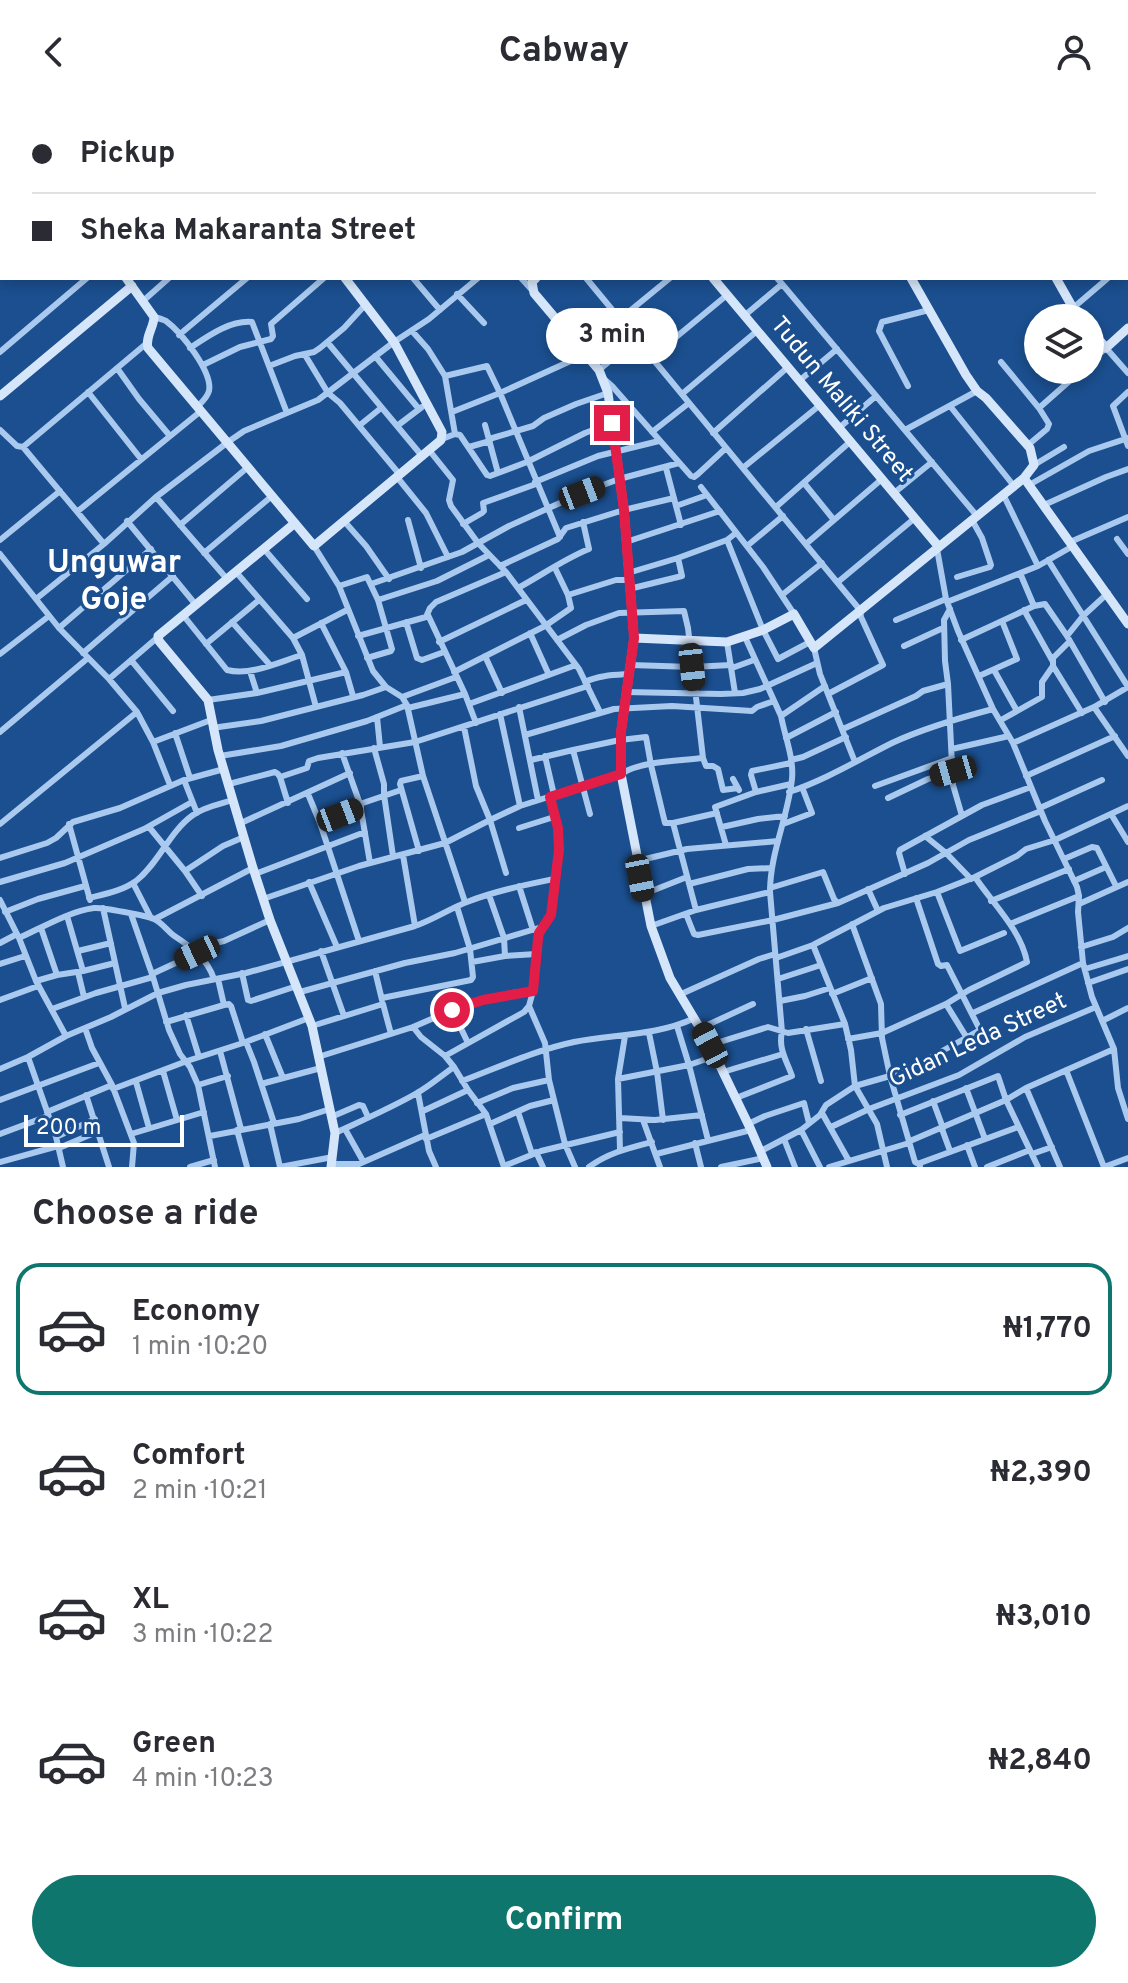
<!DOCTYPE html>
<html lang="en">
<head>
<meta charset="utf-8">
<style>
  body { margin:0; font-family:Overpass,sans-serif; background:#f7f7f7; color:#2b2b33; height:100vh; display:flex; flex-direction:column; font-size:30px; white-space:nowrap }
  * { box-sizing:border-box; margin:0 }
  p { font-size:26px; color:#7c7c81 }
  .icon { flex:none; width:44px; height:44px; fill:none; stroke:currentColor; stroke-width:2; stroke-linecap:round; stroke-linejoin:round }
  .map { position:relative; height:1063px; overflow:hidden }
  .side { display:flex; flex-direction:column; background:#fff; flex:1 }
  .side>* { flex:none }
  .hud { position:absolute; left:0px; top:0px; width:1128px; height:176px; box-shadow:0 4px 12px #0003; display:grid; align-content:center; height:176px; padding:0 32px; background:#fff }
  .tools { position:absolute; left:1024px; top:200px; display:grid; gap:16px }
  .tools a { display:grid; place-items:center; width:80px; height:80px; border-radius:50%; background:#fff; box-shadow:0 4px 12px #0003; font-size:40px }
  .scale { position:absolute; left:24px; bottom:20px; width:160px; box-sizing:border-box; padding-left:8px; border:4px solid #fff; border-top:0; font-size:22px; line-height:28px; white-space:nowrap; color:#fff; -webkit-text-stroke:6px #1b4f8f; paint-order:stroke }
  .end { position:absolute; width:36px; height:36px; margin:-18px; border:10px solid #e11d48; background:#fff; box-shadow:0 0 0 4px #fff }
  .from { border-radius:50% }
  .bubble { position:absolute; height:56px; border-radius:28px; background:#fff; box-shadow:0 4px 12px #0003; font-size:26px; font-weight:700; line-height:56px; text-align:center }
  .car { position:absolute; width:24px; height:48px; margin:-24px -12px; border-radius:10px; box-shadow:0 0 6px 2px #0007; background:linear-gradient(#222 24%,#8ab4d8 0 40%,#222 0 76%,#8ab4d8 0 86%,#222 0) }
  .hud b { display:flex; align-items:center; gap:28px; height:76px; font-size:30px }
  .hud b+b { border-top:2px solid #e1e1e2 }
  .hud i { width:20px; height:20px; background:#2b2b33 }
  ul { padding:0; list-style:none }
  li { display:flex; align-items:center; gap:24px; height:132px; margin:0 16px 12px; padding:0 16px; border:4px solid transparent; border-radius:24px }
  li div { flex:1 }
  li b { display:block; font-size:30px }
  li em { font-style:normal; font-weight:700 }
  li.active { border-color:#0f766e }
  li>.icon { width:72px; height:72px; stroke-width:1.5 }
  h2 { padding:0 32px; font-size:36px; line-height:96px }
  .cta { display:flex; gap:16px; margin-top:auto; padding:16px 32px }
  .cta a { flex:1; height:92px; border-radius:48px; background:#0f766e; color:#fff; font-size:32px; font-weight:700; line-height:92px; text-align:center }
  header { display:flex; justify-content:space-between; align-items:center; height:104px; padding:0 32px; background:#fff; font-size:36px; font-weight:700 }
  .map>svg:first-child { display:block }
</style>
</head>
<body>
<header><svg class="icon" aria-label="back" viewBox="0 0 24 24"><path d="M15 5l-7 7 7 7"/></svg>Cabway<svg class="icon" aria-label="person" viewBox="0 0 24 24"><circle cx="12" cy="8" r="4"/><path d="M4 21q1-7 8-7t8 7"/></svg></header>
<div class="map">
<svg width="1128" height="1063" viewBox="0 0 1128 1063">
  <rect width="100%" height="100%" fill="#1b4f8f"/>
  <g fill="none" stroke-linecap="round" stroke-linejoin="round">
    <path stroke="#a9c9ee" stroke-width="6" d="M50 0V2
      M93 0 94 2
      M268 0 269 2
      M324 0 325 2
      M391 0 392 2
      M726 0 728 2
      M789 0 791 2
      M1010 0 1012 2
      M108 2 111 0
      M166 2 169 0
      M205 2 207 0
      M409 2 412 0
      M458 2 460 0
      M634 2 637 0
      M711 2 714 0
      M829 2 831 0
      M1017 2 1019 0
      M1098 2 1100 0
      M0 30 2 33
      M1126 61 1128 63
      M1126 93 1128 91
      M0 104 2 107
      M1126 118 1128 121
      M1126 159 1128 157
      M0 169 2 167
      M413 174 440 206
      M521 174 532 186
      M586 174 860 506 861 513 883 561 828 590
      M777 174 977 412
      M457 190 484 219
      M143 197 169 174
      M1073 204 1108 174
      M744 212 782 180
      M154 213C158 214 162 215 166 217 181 228 213 268 209 287 207 294 202 298 197 303
      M620 215 670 174
      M412 227 428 245 445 272 455 330
      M179 231 247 174
      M328 239 422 352
      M190 244C208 232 230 216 252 218L287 309
      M0 248 87 174
      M305 251 328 289 340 299 400 371
      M375 252 419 305
      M652 253 727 191
      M1001 258 1039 304 1049 320 1047 325 1028 341
      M1090 258 1106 244 1128 269
      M203 261 240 243 271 235 273 232 271 220 324 174
      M269 262 295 252 314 248 320 244 344 224 366 200
      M117 264 139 295 170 332
      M599 266 636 235
      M445 272 487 262 500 289 560 433
      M604 275 612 282 691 372 694 373 698 370 726 344
      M799 277 837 245
      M908 282 879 227 882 218 929 206
      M88 288 141 355
      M1128 288 1113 302 1128 342
      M682 290 757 227
      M950 302 1014 382
      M1039 304 1082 266
      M452 308 500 289 586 250
      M360 321 381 304
      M485 321 498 369
      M397 322 422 303
      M839 324 876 292
      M0 326 17 342 23 343 147 239
      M905 326 977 287
      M652 328 689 299
      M713 329 788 263
      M442 335 455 330 460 331 487 371 490 372 527 358 585 329 612 319
      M489 335 533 322 544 314 576 300 608 289
      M23 343 104 440
      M469 343 490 337
      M429 346 453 376 449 396 451 402 478 439 506 468 579 565 600 608
      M1034 361 1064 343
      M744 363 820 301
      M666 364 681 421
      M397 373 426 409 448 453
      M535 378 598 352 659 337
      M804 379 834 416
      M1029 381 1089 347 1128 334
      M701 383 763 463 794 510
      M894 389 932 358
      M1003 390 1038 462
      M156 393 227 475
      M1044 401 1106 373 1128 365
      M676 402 707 391
      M776 403 851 337
      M78 407 201 307
      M408 416 421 464
      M127 417 196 501
      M344 417 366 442 389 475
      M463 420 482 409 484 407 483 399 536 380
      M180 421 248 363
      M736 429 727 436 763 526 778 555 810 538
      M1117 435 1128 450
      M0 436 60 387
      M626 438 720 407
      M1070 438 1128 413
      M806 440 882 375
      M314 442 339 482 373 567 386 583 402 593 407 601 423 672 465 798
      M747 442 783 412
      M264 445 307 495
      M937 445 946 495 958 527 993 605 1013 639 1045 717 1077 783 1079 792 1078 808 1083 859 1092 893 1114 945 1118 984 1128 1015
      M204 449 272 392
      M0 450 59 524 109 575 137 608 153 638 170 681
      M1048 456 1128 583
      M500 462 558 435 566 424 624 406 674 394
      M236 468 293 534 302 551 316 603
      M628 469 678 454 727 436
      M1020 469 1034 502
      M957 473 990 463 991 461 982 434 972 416
      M838 478 915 414
      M371 480 462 448 509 422 582 389 619 375 679 359
      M339 482 367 473 378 496 392 545 391 547 367 554
      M518 484C542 471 564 455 589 445L583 418
      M629 485 682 472 678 454
      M568 491 616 476H629
      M782 491 822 459
      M36 495 104 440 156 393 228 338 244 327 318 296 394 238 429 215 478 174
      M378 496 437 477 489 451
      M947 498 1038 462 1073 442
      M950 505 944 516 945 557 948 580 953 681 962 712
      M1024 506 1052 556
      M183 511 227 566C251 572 279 558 302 551
      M428 511 465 590 476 619
      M896 516 946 495
      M232 518 270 561
      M406 518 417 554 422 556 444 548
      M321 519 346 568 353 592
      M59 524 151 445
      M530 529 549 571
      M358 532 426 513 430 504 436 498 506 468
      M1067 532 1083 512 1108 489
      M745 533 781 612
      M293 534 347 506
      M557 536 586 521 619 509 684 507 688 524 703 654 706 662H713L718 665 723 686 738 684
      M961 536 1034 502 1045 500 1067 532 1105 598
      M439 538 526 496
      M727 538 735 589
      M206 540 259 496
      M904 542 943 524
      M814 544 820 570 855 658
      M83 549 173 472
      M0 550 49 512
      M485 552 502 589
      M131 556 173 607
      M631 561 692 563 731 561
      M1053 562 1082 609
      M732 564 754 556
      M994 566 1017 607
      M250 567 257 589
      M454 568 545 522 571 504 568 491 555 464
      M979 572 1017 555 1002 517
      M109 575 158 533
      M585 578C599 571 615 571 630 570
      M626 588 721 590 743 589 760 585 817 559
      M402 593 456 573
      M208 596 257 589 346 568
      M469 600 576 561
      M519 603 538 696
      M1094 603 1128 652
      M408 604 465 590
      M500 610 520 702
      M377 613 380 643
      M1001 616 1042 593V578L1053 562V554L1070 537
      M464 623 476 682 490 716 520 702 621 670C640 657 679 657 703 654
      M212 624 261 617 363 591 386 583
      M843 625 916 592 923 587 948 580
      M0 628 88 554
      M175 629 190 674
      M525 631 614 605 672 602 752 607 757 603 774 597
      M786 634 836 608
      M153 638 211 616
      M1013 639 1094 603 1128 583
      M374 644 384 680V691L393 752
      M952 645 1009 632
      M573 646 620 636 646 633 651 661 665 719H673
      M342 649 360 700 370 759
      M220 652 281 642 367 617 407 601
      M545 652 554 691
      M531 656 573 646 590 710
      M791 656 803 653 846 633
      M1026 672 1115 632
      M280 673 288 699
      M733 675 739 686
      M184 676 197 709
      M229 680 275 668 278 670 280 673 307 664 309 657 318 654 415 638 588 582
      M875 682 952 654
      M756 688 751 671 752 667 791 659
      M789 688C825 676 858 656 892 639 924 624 959 614 993 605
      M308 690 320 719 359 837
      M888 694 928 675 953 667
      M360 700 401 686
      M1040 704 1102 676
      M1111 710 1128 738
      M241 719 350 669
      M320 719 361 703
      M0 720 137 608
      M69 720 90 796
      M783 720 812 709 802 683
      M149 723 185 767 202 792
      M722 723 758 715 785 712
      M519 724 554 713
      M925 732 946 749 971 775
      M726 741 715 703 756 688 791 680
      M419 747 400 680 401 677 423 672
      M403 751 415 822
      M0 754 47 739 56 734 73 718 120 704 184 676 224 665
      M1064 755 1092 743 1097 744 1116 782
      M637 757 687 745 778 737
      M185 767 223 742 244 733
      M255 770 365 728
      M905 770 899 749 900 746 982 701 1031 683
      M1074 777 1106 763
      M0 778 65 759 144 725 192 698
      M309 778 337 843
      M133 779 151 814
      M689 780 748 765 772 764
      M519 782 533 826
      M770 784 823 768 834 795 838 799
      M868 785 878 807
      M937 788 960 847 1004 829
      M644 790 687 773
      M489 791 504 834 505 852
      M89 794C105 790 122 787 136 777 159 759 169 728 193 711 204 703 220 700 233 696
      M263 795 359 762 445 739 490 716 506 769
      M0 796 19 834 36 877 66 932
      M991 797 1069 765
      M1079 800 1128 778
      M103 804 125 904
      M696 806 673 719 717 709
      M5 808 38 795 85 782
      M131 810 153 873 169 926 180 950 190 963 198 981 215 1063
      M686 810 694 830 698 831 773 816 838 799 928 759 969 736 1041 707
      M67 812 83 867
      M155 815 253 764
      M852 820 881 900 882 934 890 972 915 1058 919 1060
      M1010 820 1079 792
      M651 822 696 806 770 788
      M19 834C41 824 70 807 94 804 101 803 148 812 154 815 161 818 167 826 173 831 191 843 207 854 214 875
      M0 839 17 830
      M813 841 845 920 851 946 855 982 877 1020 887 1063
      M1081 843 1113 833 1128 824
      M194 844 224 837 270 816
      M78 847 111 839
      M321 847 344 912
      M776 854 813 841 884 804 937 788 975 773 1017 752 1026 745 1055 736 1128 702
      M472 858 505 852 536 850
      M0 860 25 852
      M1085 865 1128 852
      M375 867 382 896
      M78 868 84 893
      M242 869 248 896 251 897 297 882
      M152 870 197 849
      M57 871 83 867 115 859
      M778 875 821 861
      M36 877 57 871 41 824
      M1088 879 1128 865
      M300 888 405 859 455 849 542 823
      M832 890 872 874
      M679 891 759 855 775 850
      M382 894 471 876 473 873 470 845 457 803
      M0 896 38 882
      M780 897 805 892 830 884
      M946 900 967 934
      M224 901 229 900 231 902 243 939
      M529 902 545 939 549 976 565 1040 575 1063
      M52 905 96 889 153 873
      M452 906 468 939
      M973 909 1083 859
      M186 911 199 953
      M1102 917 1128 904
      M166 918 224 901 218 875
      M312 922 383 900 391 930
      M677 922 689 961 708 1036
      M413 923 421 933 445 952 454 963 468 986 486 1010 504 1063
      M85 924 92 944 112 981 134 1039 132 1063
      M701 924 753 900
      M806 925 821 977
      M649 929 657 968 663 1016
      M265 930 283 974
      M848 935 882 929 946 900 969 886 1027 858C1021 826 993 800 975 773
      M246 938 254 958 274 1019
      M710 941 768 923 788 929 845 920
      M220 947 241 1025
      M445 952 524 908 529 902 533 887 539 829 551 811 559 746 558 724 550 693
      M28 953 56 1033 63 1063
      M318 953 413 923 457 904 512 889 533 887
      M0 965 28 953 66 932 111 913 158 889 186 881 246 869 415 822C433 816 449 805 467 798 495 787 525 781 554 775
      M1066 966 1104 1063
      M163 967 177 1016
      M723 968 783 950
      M618 975 689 961 715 952
      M462 977C499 963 536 946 574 938 615 930 656 932 695 914
      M136 978 149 1024
      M261 980 321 964
      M198 981 228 972
      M966 984 985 1035
      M1026 984 1060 1063
      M113 985 187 957 243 939 309 914
      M418 989 429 1047 436 1063
      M86 991 109 1063
      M736 994 792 972C787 957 778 945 782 928L770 788C770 749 788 713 792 675 794 654 785 633 781 612L825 582
      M0 996 99 959
      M933 997 943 1024
      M477 999 513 984 549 976
      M423 1007 468 986
      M47 1008 112 981
      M518 1008 532 1050
      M822 1009 849 1057
      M900 1011 998 972 1006 996 1038 1063
      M331 1013 359 1001 363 1002 368 1013
      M620 1014 655 1016 702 1011
      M643 1016 660 1063
      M270 1020 280 1063 333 1053
      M490 1020 530 1002 554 996
      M748 1020 765 1012 804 999 809 1019
      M831 1023 869 1005 959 971 1025 933 1096 903
      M345 1025 363 1057
      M942 1025 950 1047
      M237 1026 247 1063
      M801 1026 820 1063
      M335 1029C363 1016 391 1004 417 989 430 982 442 971 454 963
      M0 1030 48 1012
      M131 1030 204 1008
      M210 1032 299 1015 330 1005
      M56 1033 95 1015
      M426 1035 486 1010
      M784 1035 795 1063
      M695 1039 701 1063
      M967 1041 975 1063
      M59 1044 99 1027
      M620 1046 618 975 625 932
      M761 1047 801 1026 820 1011 826 1001 855 982 890 972 917 961 980 926 947 861 941 862 938 860 916 794
      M536 1048 543 1063
      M656 1050 751 1026
      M1032 1050 1052 1043
      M0 1058 58 1042
      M332 1060H359L425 1031
      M504 1062 541 1047 620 1028
      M920 1062V1059L1018 1023
      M190 1063 214 1056
      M589 1063C608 1049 629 1044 652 1038
      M721 1063 764 1054
      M829 1063 909 1039 910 1037 1006 996 1026 984 1114 945
      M987 1063 1030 1046
      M1104 1063 1128 1054"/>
    <path stroke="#d6e6fa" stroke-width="9" d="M199 0 200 2
      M567 0 569 2
      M885 0 886 2
      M126 174 154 213C154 223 145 233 148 244L314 442 441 336 442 328 394 238 345 174
      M536 174 532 178 534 189 599 266 608 289 624 406 634 534 621 628V670L651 822 670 874 710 941 751 1026 767 1063
      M713 174 939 443
      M1056 174 1073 204 1081 214
      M1090 225 1106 244 1128 224
      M0 292 132 182
      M1024 374 1128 520
      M295 419 158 532 159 537 208 596 218 646 253 764 270 816 312 922 335 1029 331 1063
      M634 534 727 538 763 526 794 510 814 544 1024 374 1034 361 1030 344 986 294 977 287 966 271 911 174"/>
  </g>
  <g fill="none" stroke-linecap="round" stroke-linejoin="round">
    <path stroke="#e11d48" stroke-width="10" d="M452 906 483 896 533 887 538 835 539 829 551 811 559 746 558 724 550 693 621 670V628L634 534 624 406 612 319"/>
  </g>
  <g text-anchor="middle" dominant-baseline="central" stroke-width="6" stroke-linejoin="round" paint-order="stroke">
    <g font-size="24" fill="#fff" stroke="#1b4f8f">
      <text transform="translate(841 296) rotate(50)">Tudun Maliki Street</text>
      <text transform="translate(978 937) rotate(-25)">Gidan Leda Street</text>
    </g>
    <g font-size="32" font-weight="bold" fill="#fff" stroke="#1b4f8f">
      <text x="114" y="460">Unguwar<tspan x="114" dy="37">Goje</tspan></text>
    </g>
  </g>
</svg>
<div class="tools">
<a><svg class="icon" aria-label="layers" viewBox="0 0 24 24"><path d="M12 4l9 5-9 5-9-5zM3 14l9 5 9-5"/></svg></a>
</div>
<div class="scale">200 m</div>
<i class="end from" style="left:452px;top:906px"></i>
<i class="end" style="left:612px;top:319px"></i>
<div class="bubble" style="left:546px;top:204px;width:132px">3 min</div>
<i class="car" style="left:582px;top:389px;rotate:69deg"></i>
<i class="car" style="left:692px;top:563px;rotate:174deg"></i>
<i class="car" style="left:953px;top:667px;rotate:254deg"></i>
<i class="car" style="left:340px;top:711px;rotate:69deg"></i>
<i class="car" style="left:640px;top:774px;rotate:169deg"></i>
<i class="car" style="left:197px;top:849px;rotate:245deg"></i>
<i class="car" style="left:710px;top:941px;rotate:332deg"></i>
<div class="hud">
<b><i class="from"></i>Pickup</b>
<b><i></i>Sheka Makaranta Street</b>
</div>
</div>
<section class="side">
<h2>Choose a ride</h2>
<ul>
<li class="active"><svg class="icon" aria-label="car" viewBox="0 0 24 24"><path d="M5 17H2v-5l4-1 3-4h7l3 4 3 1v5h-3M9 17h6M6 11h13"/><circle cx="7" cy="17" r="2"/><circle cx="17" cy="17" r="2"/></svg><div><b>Economy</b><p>1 min · 10:20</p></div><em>₦1,770</em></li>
<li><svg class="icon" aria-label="car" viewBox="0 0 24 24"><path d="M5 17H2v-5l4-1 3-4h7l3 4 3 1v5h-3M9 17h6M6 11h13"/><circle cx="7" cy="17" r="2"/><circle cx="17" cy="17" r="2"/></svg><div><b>Comfort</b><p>2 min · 10:21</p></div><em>₦2,390</em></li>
<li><svg class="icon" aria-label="car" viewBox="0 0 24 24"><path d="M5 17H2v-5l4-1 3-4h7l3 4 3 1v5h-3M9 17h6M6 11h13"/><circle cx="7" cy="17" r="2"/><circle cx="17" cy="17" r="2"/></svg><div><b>XL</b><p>3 min · 10:22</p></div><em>₦3,010</em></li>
<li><svg class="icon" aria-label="car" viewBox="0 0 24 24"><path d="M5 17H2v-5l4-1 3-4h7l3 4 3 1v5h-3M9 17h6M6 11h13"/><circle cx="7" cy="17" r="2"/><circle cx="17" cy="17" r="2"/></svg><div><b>Green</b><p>4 min · 10:23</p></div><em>₦2,840</em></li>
</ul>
<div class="cta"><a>Confirm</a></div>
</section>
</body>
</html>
